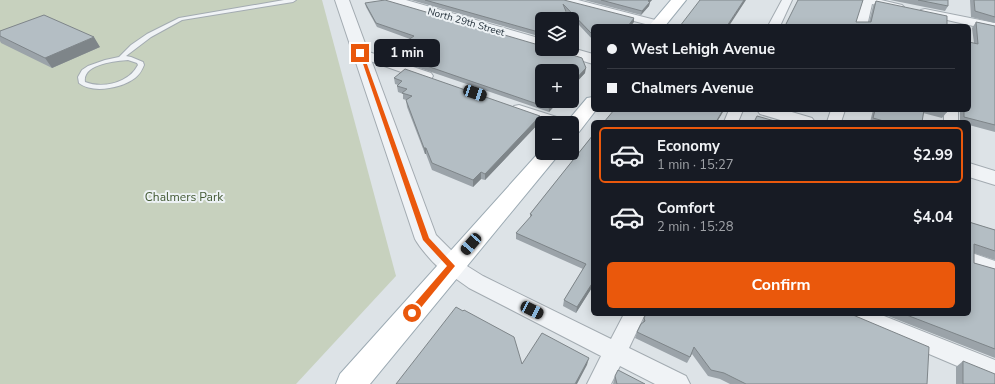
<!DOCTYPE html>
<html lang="en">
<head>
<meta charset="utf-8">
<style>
  body { margin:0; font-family:"Nunito Sans",sans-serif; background:#242831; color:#f1f3f6; height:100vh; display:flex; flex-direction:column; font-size:15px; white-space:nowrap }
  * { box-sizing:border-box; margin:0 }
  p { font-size:13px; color:#9ea1a6 }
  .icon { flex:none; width:22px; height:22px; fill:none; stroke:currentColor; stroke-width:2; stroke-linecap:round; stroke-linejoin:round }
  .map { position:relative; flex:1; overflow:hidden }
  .panel { position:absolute; left:591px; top:120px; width:380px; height:196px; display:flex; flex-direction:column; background:#171b24; border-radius:6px; box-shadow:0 2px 10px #0003 }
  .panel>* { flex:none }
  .top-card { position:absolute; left:591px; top:24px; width:380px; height:88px; border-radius:6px; box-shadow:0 2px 10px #0003; display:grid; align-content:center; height:88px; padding:0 16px; background:#171b24 }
  .buttons { position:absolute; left:535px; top:12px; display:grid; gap:8px }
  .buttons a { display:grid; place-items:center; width:44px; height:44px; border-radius:6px; background:#171b24; box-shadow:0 2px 10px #0003; font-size:20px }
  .end { position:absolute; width:18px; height:18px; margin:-9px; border:5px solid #ea580c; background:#fff; box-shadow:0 0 0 2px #fff }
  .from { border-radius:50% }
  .bubble { position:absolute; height:28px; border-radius:6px; background:#171b24; box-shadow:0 2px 10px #0003; font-size:13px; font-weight:700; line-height:28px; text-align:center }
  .car { position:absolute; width:12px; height:24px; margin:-12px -6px; border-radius:5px; box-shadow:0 0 3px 1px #0007; background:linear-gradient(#222 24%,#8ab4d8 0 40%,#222 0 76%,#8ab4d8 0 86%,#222 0) }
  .top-card b { display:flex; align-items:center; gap:14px; height:38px; font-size:15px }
  .top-card b+b { border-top:1px solid #363941 }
  .top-card i { width:10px; height:10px; background:#f1f3f6 }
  ul { padding:7px 0 0; list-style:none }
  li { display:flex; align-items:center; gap:12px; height:56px; margin:0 8px 6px; padding:0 8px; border:2px solid transparent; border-radius:6px }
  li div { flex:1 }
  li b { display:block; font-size:15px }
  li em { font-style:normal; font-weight:700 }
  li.on { border-color:#ea580c }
  li>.icon { width:36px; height:36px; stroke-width:1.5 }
  .cta { display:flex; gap:8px; margin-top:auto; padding:8px 16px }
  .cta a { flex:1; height:46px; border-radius:6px; background:#ea580c; color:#fff; font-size:16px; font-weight:700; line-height:46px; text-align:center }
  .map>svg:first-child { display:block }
</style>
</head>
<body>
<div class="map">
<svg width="995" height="384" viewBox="0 0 995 384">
  <rect width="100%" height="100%" fill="#dde3e7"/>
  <path fill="#c7d1be" d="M0 0H322L396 276 296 384H0Z"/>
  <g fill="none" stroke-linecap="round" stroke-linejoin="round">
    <g stroke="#a3abb1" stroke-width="2">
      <path id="service" d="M284 0H296L293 2 182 20 151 37 126 56 131 57 143 62 144 65C142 70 140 74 135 78 122 88 93 94 79 83L78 77 82 70 88 66 105 60 119 57 131 45 147 34 179 18ZM128 60 137 63 138 65C129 83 103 89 85 82 82 64 116 61 128 60Z"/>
    </g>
    <g stroke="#a3abb1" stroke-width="2">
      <path id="minor" d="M560 0H578L663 22 665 24 663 26H653L561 2Z
        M782 0H792L780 26H768Z
        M862 0H881L902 5 904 7 898 10 872 4 867 26H855Z
        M925 9 995 23V31L921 14 919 12 921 10Z
        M360 49 431 73 433 76 431 79H421L356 56 354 53 356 50Z
        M519 105 566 120 568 123H546L514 112 512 109 514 106Z
        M729 110H743L738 122H724Z
        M831 110H845L841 122H827Z
        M944 110H958V122H944Z
        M969 252 995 261V277L969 268Z
        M452 258 459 261 483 276 611 339 624 314H645L629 348 686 376 690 384H655L620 366 611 384H587L601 356 469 288 445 271 442 266 445 261Z
        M846 314H879L995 360V382L849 320Z"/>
    </g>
    <g stroke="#a3abb1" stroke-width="2">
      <path id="tertiary" d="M335 0H349L436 235 460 259 464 266 460 273C458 274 454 275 451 275 441 274 420 248 415 239Z
        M384 0H406L542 39V49L386 3Z
        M572 48 593 54V64L554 52 551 49Z
        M757 110H785L812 118 815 122H787L760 114Z
        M969 163 995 171V185L969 177Z"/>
    </g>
    <g stroke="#9caab3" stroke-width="2">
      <path id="primary" d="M671 0H686L665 26H649Z
        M593 97V110H596L579 132 572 134V123H566L587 98Z
        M542 149V153H560L370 384H336L340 374Z"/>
    </g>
    <use href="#service" fill="#f0f3f6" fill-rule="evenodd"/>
    <use href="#minor" fill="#f0f3f6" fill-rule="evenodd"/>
    <use href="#tertiary" fill="#f0f3f6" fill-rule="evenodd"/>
    <use href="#primary" fill="#fff" fill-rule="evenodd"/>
  </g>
  <path fill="#9ba3a9" d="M411 0H564L634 22 593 26V40L566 11 542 19V37Z
    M584 0H652L650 2 649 6 641 15Z
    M890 0H948V6L945 11Z
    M970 0H995V23L971 17Z
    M876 1 947 26 856 22H869L873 6Z
    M365 3 585 73 549 112 390 58 389 53 410 39 377 27 366 7Z
    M976 22 995 26V132L969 125V122H960V110H969L974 43 972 28Z
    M572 29 577 43V48L572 47Z
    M0 31 100 47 52 68 1 43 0 41Z
    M394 78 540 122 485 180 481 179 473 187 432 170 426 154H425L407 107 406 100 403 99V94L398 92 397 86 398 85 395 84Z
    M873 110H947V112L942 118 923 113 922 122H870Z
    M593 135V286L576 313 563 306 564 300 583 269 516 239V233L530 218V214Z
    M969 222 995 230V260L974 253V263L995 269V358L883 314H969Z
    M853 315 927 384H730L720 379 708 376 692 354 687 363 635 338 637 332 642 324 644 318Z
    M963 361 995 384H956V367Z
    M615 376 645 384H613Z"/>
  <path fill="#7e8589" d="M649 0H652L650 2 649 6 641 15 642 11Z
    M744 0H746L729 26H727Z
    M634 18V22L631 26H628Z
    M94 37 100 47 52 68 45 58Z
    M586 68 585 73 572 87V83Z
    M555 101H559L549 112V108Z
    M723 110V112L717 122H716Z
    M540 116V122L485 180V174Z
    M424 148H426V154H425Z
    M481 172V179L473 187V180Z
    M593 282V286L576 313 577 307Z
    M589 358 587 365 577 384H575Z"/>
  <path fill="#b4bec4" stroke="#7e8589" d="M385 0 542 46V49H554L582 58 586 68 572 83V71H542V101H555L549 108 389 53 414 36 376 23 365 3Z
    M425 0H564L634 18 628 26H593V35L563 4 569 19H542V33Z
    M601 0H649L648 1 650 2 642 11Z
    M700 0H744L727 26H680Z
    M798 0H863L856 22H871L876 1 947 16V26H785Z
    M918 0H948V6Z
    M974 0H995V17L975 11Z
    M44 15 94 37 45 58 0 36V31Z
    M976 22 995 26V125L964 117V110H969V42L978 44Z
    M572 29 577 43 572 42Z
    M405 69 540 116 485 174 481 172 473 180 432 163 426 148H424L406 100 412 96 402 93 407 89 397 86 402 81 394 78Z
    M614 110H723L716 122H604Z
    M875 110H924L922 122H887L873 118Z
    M939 110H947V112Z
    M757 116 778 122H754Z
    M593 135V282L577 307 564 300 586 264 516 233 532 215 530 214Z
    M969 222 995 230V251L974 244V263L995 269V349L904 314H969Z
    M456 307 463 311 464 310 514 337 522 364 542 333 589 358 575 384H396Z
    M646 314H853V315L929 347 927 384H746L724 373 711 370 694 347 690 357 637 332 641 324 645 321 644 318Z
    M963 361 995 374V384H963Z
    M618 370 645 384H617L615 376Z"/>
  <path fill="#ea580c" d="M359 52 363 53 429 238 455 266 415 315H409V310L447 266 423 240Z"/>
  <g text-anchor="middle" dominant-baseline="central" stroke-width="4" stroke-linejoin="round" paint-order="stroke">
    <g font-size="10" fill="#27343e" stroke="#edf2f5">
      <text transform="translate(466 22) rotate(16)">North 29th Street</text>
    </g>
    <g font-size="12" fill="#435a34" stroke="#edf2f5">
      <text x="184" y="197">Chalmers Park</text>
    </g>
  </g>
</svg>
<div class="buttons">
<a><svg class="icon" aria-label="layers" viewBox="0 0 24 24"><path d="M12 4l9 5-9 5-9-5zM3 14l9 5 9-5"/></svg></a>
<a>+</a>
<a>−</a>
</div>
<i class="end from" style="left:412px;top:313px"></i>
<i class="end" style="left:360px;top:53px"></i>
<div class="bubble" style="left:374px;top:39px;width:66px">1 min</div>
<i class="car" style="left:475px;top:93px;rotate:109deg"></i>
<i class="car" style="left:471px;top:244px;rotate:221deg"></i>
<i class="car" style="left:532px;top:310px;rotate:116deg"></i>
<div class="top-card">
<b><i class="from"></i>West Lehigh Avenue</b>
<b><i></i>Chalmers Avenue</b>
</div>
<section class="panel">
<ul>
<li class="on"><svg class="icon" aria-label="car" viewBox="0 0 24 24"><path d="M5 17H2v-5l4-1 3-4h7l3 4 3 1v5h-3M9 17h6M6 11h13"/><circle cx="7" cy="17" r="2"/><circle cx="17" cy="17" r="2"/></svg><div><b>Economy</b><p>1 min · 15:27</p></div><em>$2.99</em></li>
<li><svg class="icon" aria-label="car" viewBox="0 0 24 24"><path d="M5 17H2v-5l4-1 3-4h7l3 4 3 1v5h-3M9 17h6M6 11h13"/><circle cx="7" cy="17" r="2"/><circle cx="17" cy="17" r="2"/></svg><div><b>Comfort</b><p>2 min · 15:28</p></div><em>$4.04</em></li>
</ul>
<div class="cta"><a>Confirm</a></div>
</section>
</div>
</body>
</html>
